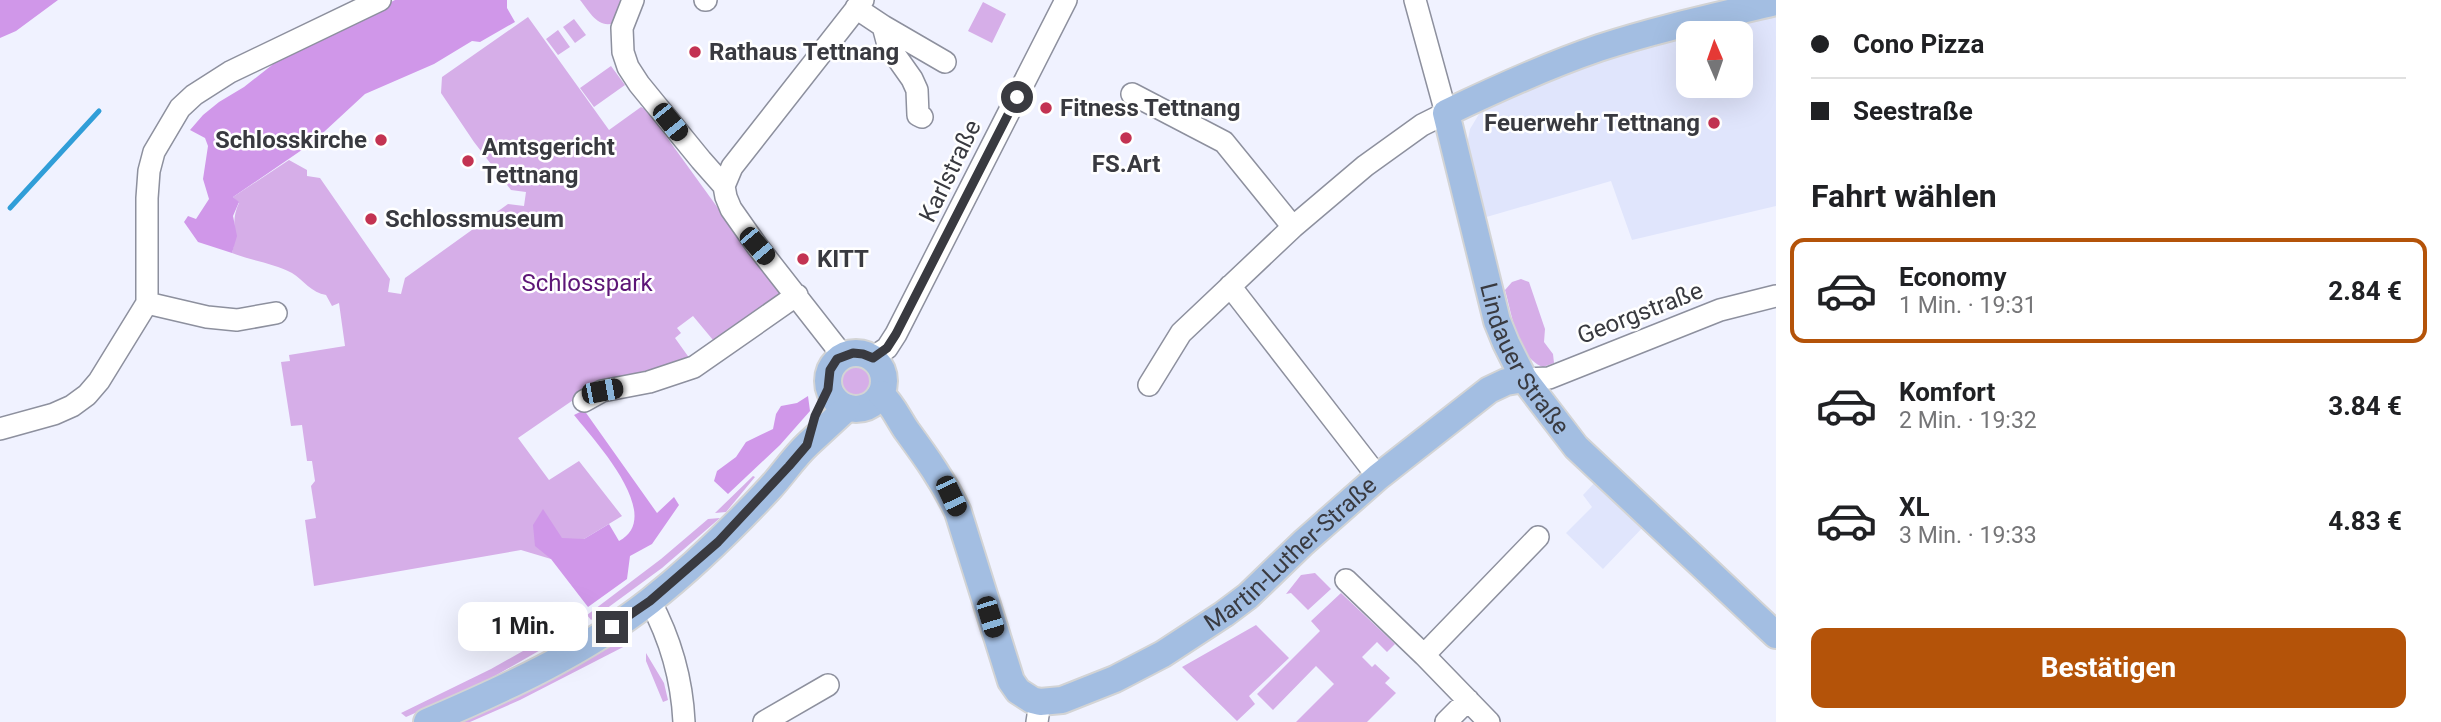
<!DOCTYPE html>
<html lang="de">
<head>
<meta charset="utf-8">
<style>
  body { margin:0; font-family:Roboto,sans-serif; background:#f6f6f6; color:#202124; height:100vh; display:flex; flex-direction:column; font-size:26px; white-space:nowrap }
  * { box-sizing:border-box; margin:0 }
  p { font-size:23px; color:#757577 }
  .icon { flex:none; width:38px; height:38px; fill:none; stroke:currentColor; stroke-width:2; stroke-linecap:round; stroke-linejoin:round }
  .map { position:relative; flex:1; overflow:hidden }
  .details { display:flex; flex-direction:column; background:#fff; width:665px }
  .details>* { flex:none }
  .banner { display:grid; align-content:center; height:154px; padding:0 35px; background:#fff }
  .needle { width:46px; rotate:358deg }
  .tools { position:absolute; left:1676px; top:21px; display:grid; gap:14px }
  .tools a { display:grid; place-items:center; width:77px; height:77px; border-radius:14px; background:#fff; box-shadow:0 7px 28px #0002; font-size:35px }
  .end { position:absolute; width:32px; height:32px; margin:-16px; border:9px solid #393a40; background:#fff; box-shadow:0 0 0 4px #fff }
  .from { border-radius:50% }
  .bubble { position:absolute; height:49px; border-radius:14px; background:#fff; box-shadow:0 7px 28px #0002; font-size:23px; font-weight:700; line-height:49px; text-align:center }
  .car { position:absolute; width:21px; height:42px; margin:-21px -10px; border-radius:9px; box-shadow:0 0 5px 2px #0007; background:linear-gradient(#222 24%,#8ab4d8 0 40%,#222 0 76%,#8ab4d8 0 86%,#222 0) }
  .banner b { display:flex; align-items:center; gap:24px; height:66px; font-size:26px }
  .banner b+b { border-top:2px solid #e0e0e0 }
  .banner i { width:18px; height:18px; background:#202124 }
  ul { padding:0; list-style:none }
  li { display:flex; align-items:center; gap:21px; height:105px; margin:0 14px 10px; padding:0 21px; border:4px solid transparent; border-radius:14px }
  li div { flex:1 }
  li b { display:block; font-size:26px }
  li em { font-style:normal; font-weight:700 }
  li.selected { border-color:#b45309 }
  li>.icon { width:63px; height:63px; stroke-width:1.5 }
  h2 { padding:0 35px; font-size:32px; line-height:84px }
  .primary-button { display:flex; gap:14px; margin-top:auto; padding:14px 35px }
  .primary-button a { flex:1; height:80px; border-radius:14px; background:#b45309; color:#fff; font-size:28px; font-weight:700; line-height:80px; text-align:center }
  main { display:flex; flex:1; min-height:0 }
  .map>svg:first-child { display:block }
</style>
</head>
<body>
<main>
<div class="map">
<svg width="1776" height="722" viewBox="0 0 1776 722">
  <rect width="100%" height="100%" fill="#f0f2ff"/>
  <path fill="#e0e5fc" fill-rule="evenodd" d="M1776 11V206L1632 240 1611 181 1483 218 1466 150 1470 129 1479 114 1508 96 1639 46ZM1689 33H1741V86H1689Z
    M1598 479 1646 524 1603 569 1566 533 1592 507 1583 495Z"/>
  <path fill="#d6aee8" d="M580 0H622L614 23C598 29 589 11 580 0Z
    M983 2 1006 14 992 43 968 31Z
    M528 17 609 130 641 107 647 110 749 251 788 295 718 346 693 316 677 328 681 333 675 338 690 359 595 385 518 438 549 480 579 461 622 516 551 559 521 550 314 586 305 520 316 518 311 486 315 481 312 461H307L302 425 291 426 281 362 290 361 289 355 345 346 339 303 332 306 326 295C312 293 303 280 292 273 273 263 252 261 232 253 238 232 230 222 239 203L233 197 289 160 307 170V176L320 178 390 279 388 292 401 294 405 278 508 204 524 206 526 192 511 190 474 142 441 93 442 77Z
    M574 19 586 35 575 43 563 27Z
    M558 30 570 47 558 55 546 39Z
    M611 66 625 85 594 107 580 88Z
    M1521 279 1529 282 1545 329 1544 342 1553 354 1554 363 1543 367C1517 358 1512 314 1505 290L1512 282Z
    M837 380a17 17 0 1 1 34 0a17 17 0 1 1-34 0Z
    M753 476 755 477 726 512 715 513Z
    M720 518 662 568 591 620 587 615 661 559 708 519Z
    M1315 573 1331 589 1308 610 1291 593 1286 594 1301 575Z
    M1341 593 1395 644 1387 652 1377 642 1362 657 1372 667 1375 664 1390 678 1385 683 1396 693 1367 722H1296L1334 684 1316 666 1273 710 1257 694 1320 631 1311 621Z
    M583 617 586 624 479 685 406 717 401 713 491 669Z
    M1256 625 1289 658 1249 696 1255 704 1237 721 1182 667Z
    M614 643H631L520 700 470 722H458L531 690Z
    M646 653 664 683 668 700 663 702 646 661Z"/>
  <path fill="#d097e9" d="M0 0H58L16 31 0 38Z
    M395 0H507V8L515 22 480 42 472 41 434 64 365 94 312 143 233 197 239 202 233 216 237 236 232 253 198 242 184 222 188 216 196 219 209 199 203 179 208 146 205 138 190 130 203 115 219 102 244 87 286 54Z
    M808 396 810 411 780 445 728 494 714 481 717 471 736 457 746 442 773 429 776 414 781 406 797 403Z
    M584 410 657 513 674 497 679 505 652 544 630 556 627 579 588 607 551 559 535 546 533 525 543 509 562 538 584 539 609 524 619 541C666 516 593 439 574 415Z"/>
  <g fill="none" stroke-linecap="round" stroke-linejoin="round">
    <path stroke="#309ed8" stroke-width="5" d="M10 208 99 111"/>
    <g stroke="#8d909e" stroke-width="24">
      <path id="minor" d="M633 0 622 28 623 52 628 67 639 84 701 160 724 186 726 197 731 209 757 246 843 356
        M705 0H706
        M856 8 883 26 888 45 912 79 917 90 918 115 922 117
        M883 26 945 62
        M1132 94 1224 142 1293 227
        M724 186 732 167 863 0
        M1230 286 1378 477
        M147 303 207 317 237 320 276 313
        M872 358 887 348 896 334 1066 0
        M1524 379 1549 378 1720 310 1776 296
        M1149 385 1181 333 1293 227 1365 166 1422 125 1446 113 1415 0
        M584 401 602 391 649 382 694 367 797 295
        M0 429 54 414 72 406 87 395 99 381 147 303V198L149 171 154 152 180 108 194 95 230 72 380 0
        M1346 580 1424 655 1489 722
        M650 601C670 638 682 680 684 722
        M1424 655 1538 537
        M764 722 828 685
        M1037 722 1040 702
        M1446 722 1468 700"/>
    </g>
    <g stroke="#d3d4d5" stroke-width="30">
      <g id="major">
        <path id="s1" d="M1776 2C1717 16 1657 29 1599 48 1546 66 1496 89 1446 113L1497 321 1506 343 1524 379 1576 447 1776 635"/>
        <circle cx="856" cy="381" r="28"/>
        <path id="s2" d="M881 394C893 405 898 418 907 431 926 457 944 482 958 512L1011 681 1018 691 1032 700 1040 702 1062 700 1115 679 1163 654 1224 614 1248 596 1303 543 1378 477 1489 390 1506 382 1524 379"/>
        <path d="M427 722C504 689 584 653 650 601 693 567 733 528 770 488 783 474 794 457 808 444 821 432 834 420 847 408"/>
      </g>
    </g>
    <use href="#minor" stroke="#fff" stroke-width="21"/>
    <use href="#major" stroke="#a3bee2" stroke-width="26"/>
  </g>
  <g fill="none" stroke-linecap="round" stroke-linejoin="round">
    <path stroke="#393a40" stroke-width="9" d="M612 627 650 601 718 542 789 466 807 445 815 416 828 389 830 370 837 359 853 353 863 354 873 358 887 348 896 334 1017 97"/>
  </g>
  <g fill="#c33352" stroke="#fff" stroke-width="2.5">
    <circle cx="695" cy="52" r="7"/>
    <circle cx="1046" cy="108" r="7"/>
    <circle cx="1714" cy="123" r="7"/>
    <circle cx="1126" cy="138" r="7"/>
    <circle cx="381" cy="140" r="7"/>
    <circle cx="468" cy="161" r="7"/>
    <circle cx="371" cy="219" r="7"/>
    <circle cx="803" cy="259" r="7"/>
  </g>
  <g text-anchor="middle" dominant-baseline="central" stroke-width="5" stroke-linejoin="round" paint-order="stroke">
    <g font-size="24" font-weight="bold" fill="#393a40" stroke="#fff" text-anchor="start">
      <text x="709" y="52">Rathaus Tettnang</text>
      <text x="1060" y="108">Fitness Tettnang</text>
      <text x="1700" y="123" text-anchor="end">Feuerwehr Tettnang</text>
      <text x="367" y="140" text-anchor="end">Schlosskirche</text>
      <text x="482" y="147">Amtsgericht<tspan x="482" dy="28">Tettnang</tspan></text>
      <text x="1126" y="164" text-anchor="middle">FS.Art</text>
      <text x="385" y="219">Schlossmuseum</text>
      <text x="817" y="259">KITT</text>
    </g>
    <g font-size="24" fill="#393a40" stroke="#fff">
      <text transform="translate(950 171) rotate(-64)">Karlstraße</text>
      <text transform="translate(1640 313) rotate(-21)">Georgstraße</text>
      <text stroke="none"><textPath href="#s1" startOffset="609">Lindauer Straße</textPath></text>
      <text stroke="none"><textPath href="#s2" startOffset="651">Martin-Luther-Straße</textPath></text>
    </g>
    <g font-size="24" fill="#5d1677" stroke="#fff">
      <text x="587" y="283">Schlosspark</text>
    </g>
  </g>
</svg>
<div class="tools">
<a><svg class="needle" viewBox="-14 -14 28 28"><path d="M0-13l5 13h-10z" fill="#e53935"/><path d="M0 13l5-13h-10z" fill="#757577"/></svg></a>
</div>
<i class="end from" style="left:1017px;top:97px"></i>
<i class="end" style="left:612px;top:627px"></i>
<div class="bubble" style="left:458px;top:602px;width:130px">1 Min.</div>
<i class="car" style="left:670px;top:122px;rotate:141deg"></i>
<i class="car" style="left:757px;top:246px;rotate:140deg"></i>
<i class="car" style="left:602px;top:391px;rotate:79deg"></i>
<i class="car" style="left:951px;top:496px;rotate:155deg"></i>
<i class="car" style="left:990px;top:617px;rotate:163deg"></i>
</div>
<section class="details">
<div class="banner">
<b><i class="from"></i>Cono Pizza</b>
<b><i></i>Seestraße</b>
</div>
<h2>Fahrt wählen</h2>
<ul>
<li class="selected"><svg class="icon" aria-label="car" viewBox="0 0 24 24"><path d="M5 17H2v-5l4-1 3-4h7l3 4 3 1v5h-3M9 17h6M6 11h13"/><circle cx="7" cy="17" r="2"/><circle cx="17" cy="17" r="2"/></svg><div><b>Economy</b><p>1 Min. · 19:31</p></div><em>2.84 €</em></li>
<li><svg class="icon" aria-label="car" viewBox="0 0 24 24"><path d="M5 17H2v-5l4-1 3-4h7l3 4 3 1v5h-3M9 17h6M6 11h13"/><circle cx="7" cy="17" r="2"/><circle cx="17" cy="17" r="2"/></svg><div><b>Komfort</b><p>2 Min. · 19:32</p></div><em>3.84 €</em></li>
<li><svg class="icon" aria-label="car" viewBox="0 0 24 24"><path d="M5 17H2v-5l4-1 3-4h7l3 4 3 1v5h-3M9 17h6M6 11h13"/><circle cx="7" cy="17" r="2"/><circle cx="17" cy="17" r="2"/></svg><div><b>XL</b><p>3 Min. · 19:33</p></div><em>4.83 €</em></li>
</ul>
<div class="primary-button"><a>Bestätigen</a></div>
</section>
</main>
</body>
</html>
